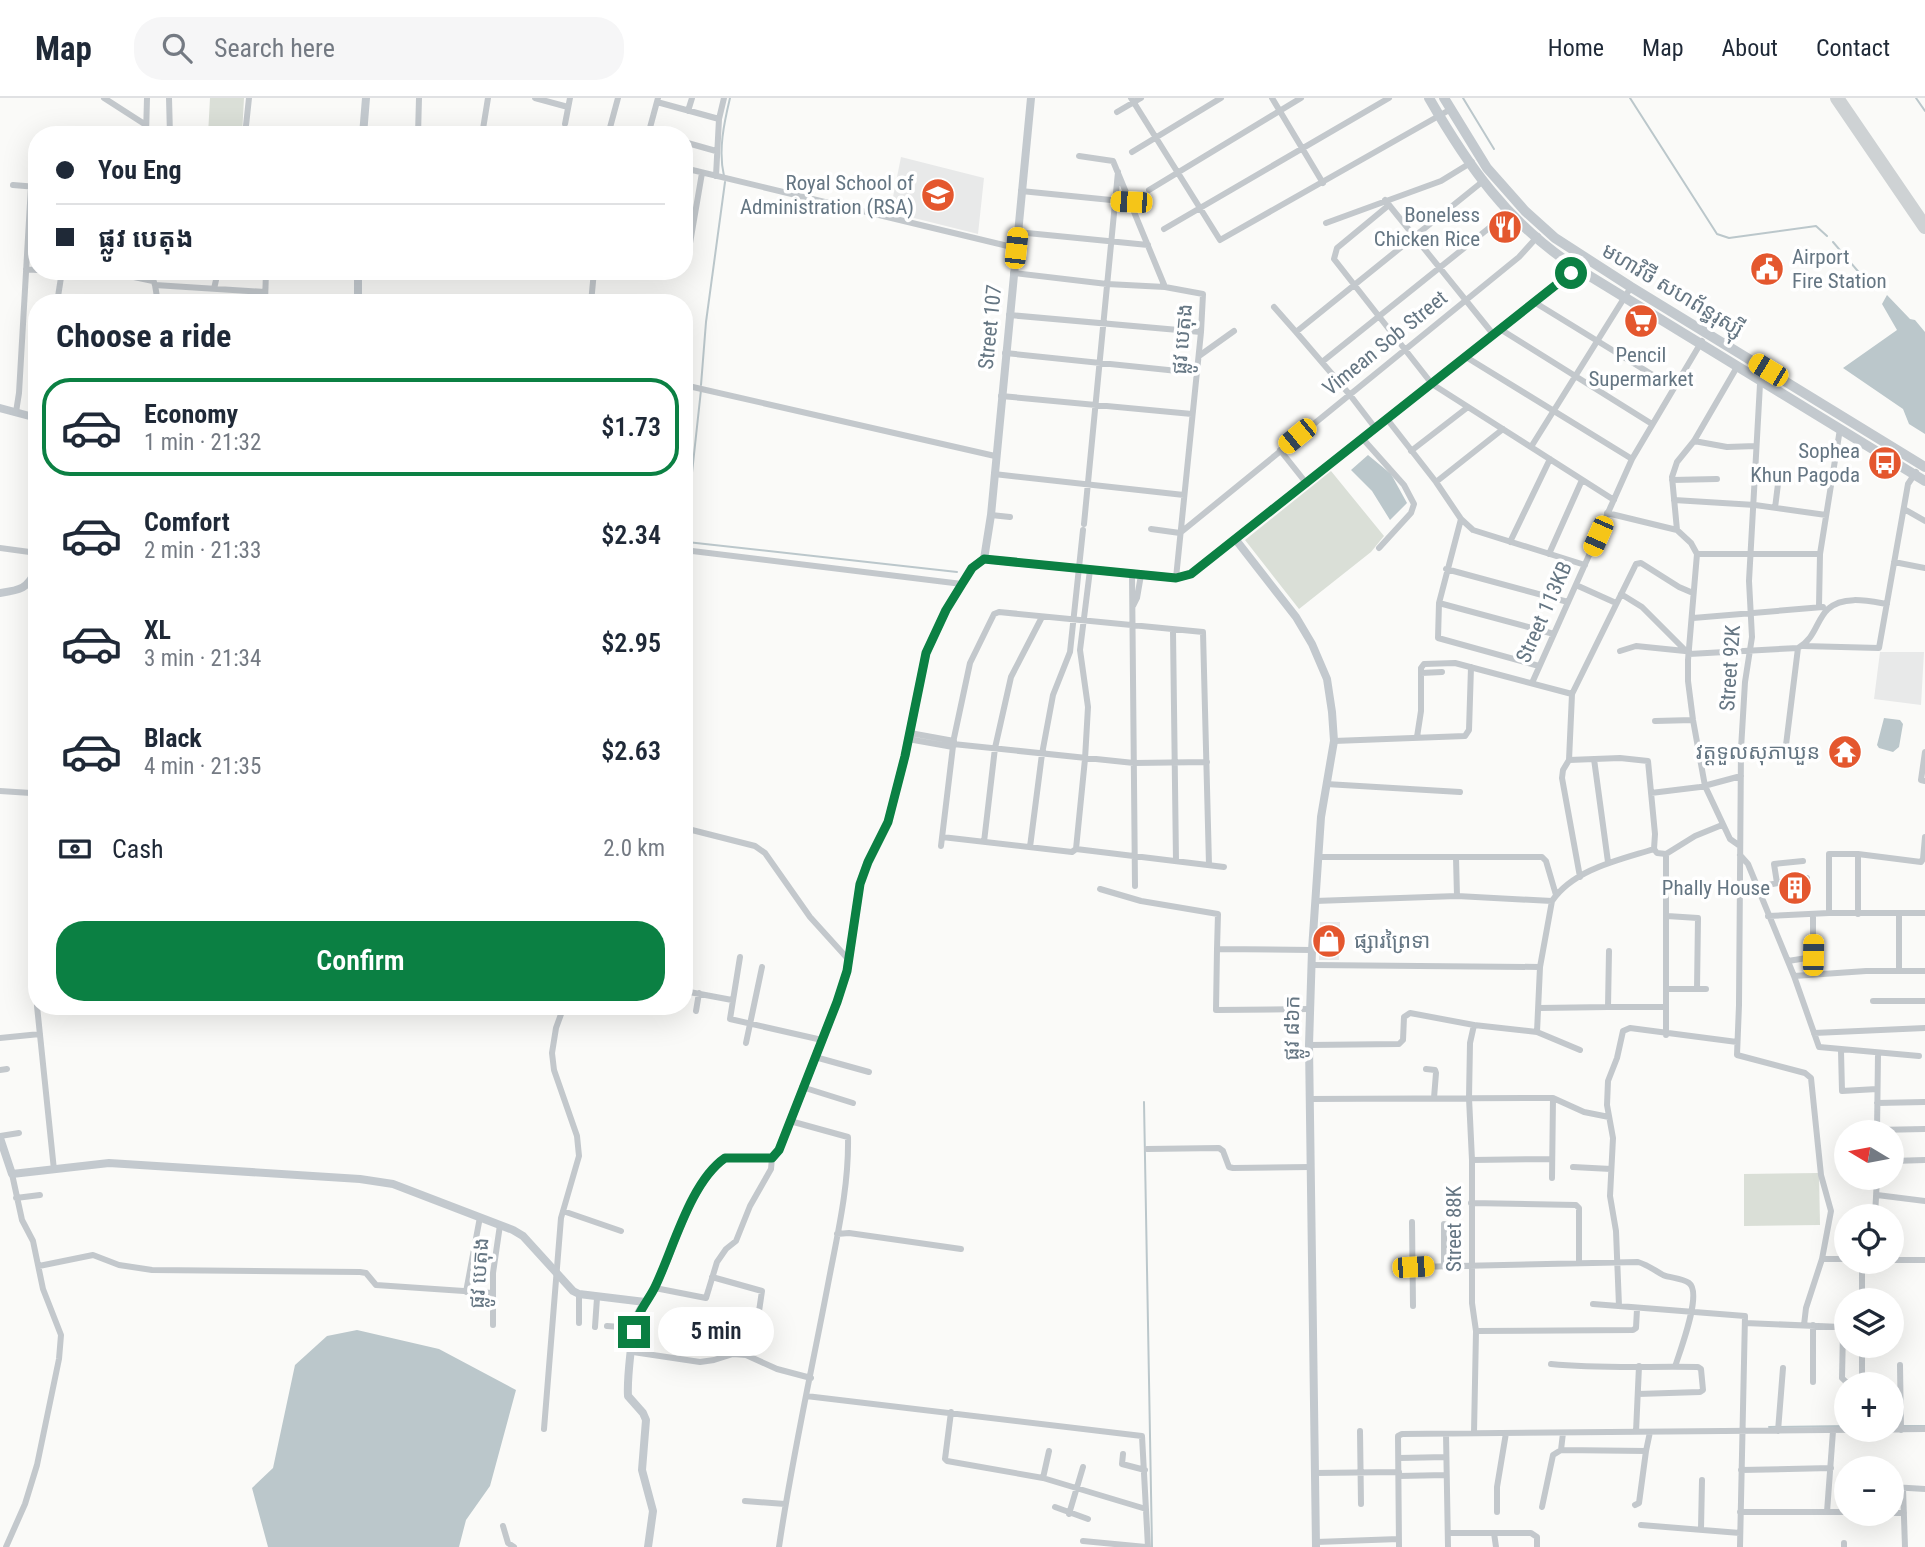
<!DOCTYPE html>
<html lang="en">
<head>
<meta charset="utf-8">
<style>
  body { margin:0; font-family:"Roboto Condensed","Noto Sans Khmer",sans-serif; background:#f6f6f7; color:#1f2937; height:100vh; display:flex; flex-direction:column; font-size:26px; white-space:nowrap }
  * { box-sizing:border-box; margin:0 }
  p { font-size:23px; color:#747a83 }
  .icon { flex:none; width:38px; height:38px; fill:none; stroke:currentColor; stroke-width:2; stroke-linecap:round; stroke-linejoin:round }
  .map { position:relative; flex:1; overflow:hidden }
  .sheet { position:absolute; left:28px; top:196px; width:665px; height:721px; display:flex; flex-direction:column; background:#fff; border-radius:28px; box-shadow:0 7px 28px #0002 }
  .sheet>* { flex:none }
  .banner { position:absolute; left:28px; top:28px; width:665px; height:154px; border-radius:28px; box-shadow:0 7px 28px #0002; display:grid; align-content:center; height:154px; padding:0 28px; background:#fff }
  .needle { width:46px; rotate:280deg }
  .fabs { position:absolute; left:1834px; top:1022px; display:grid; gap:14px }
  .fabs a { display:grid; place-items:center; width:70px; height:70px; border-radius:50%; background:#fff; box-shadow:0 7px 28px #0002; font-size:35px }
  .end { position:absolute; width:32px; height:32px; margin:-16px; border:9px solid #0b8043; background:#fff; box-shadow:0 0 0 4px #fff }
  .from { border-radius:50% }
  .bubble { position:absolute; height:49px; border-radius:24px; background:#fff; box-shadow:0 7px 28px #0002; font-size:23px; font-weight:600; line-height:49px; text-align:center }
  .car { position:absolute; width:21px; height:42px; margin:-21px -10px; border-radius:9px; box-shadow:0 0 5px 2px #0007; background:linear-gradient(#f5c518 24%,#345 0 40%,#f5c518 0 76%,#345 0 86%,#f5c518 0) }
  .banner b { display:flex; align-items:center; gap:24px; height:66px; font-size:26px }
  .banner b+b { border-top:2px solid #e0e1e3 }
  .banner i { width:18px; height:18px; background:#1f2937 }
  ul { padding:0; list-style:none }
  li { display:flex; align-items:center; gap:21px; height:98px; margin:0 14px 10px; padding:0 14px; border:4px solid transparent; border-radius:28px }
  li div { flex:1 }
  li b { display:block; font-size:26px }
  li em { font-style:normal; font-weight:600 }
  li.active { border-color:#0b8043 }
  li>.icon { width:63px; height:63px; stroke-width:1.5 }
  h2 { padding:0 28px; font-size:32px; line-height:84px }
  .pay { display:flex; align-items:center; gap:18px; height:77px; padding:0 28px; font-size:26px }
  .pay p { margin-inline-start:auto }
  .action { display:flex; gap:14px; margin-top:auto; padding:14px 28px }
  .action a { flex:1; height:80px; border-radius:28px; background:#0b8043; color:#fff; font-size:28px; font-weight:600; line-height:80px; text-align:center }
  header { display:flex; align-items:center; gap:42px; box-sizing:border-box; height:98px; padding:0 35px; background:#fff; border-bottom:2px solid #e0e1e3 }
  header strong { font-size:33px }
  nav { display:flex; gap:38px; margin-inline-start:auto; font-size:24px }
  .search { width:490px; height:63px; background:#f6f6f7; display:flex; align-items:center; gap:18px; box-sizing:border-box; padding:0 24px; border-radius:28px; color:#747a83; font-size:26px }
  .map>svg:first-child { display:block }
</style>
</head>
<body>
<header>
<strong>Map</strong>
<div class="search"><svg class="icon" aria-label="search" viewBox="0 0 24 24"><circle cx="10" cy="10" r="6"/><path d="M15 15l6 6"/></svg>Search here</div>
<nav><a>Home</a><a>Map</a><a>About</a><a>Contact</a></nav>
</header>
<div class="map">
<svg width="1925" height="1449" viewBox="0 0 1925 1449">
  <rect width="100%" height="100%" fill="#fafaf8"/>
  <path fill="#e8e9e9" d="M901 59 984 80 978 136 890 114Z
    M1880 554H1924L1921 607 1874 601Z
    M1320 824H1340L1339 862H1319Z"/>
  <path fill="#dadfd7" d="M210 0H244L242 37H208Z
    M1331 373 1384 438 1371 454 1299 511 1245 442Z
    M1819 1075 1820 1127 1744 1128V1076Z"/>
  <path fill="#bbc7cb" d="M1887 197 1910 221 1915 222 1925 234V336L1909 326 1903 311 1843 270 1897 232 1882 206Z
    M1368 357 1391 376 1407 405 1390 422 1372 393 1351 372Z
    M1884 620 1900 622 1903 626 1899 649 1893 654 1879 650 1877 647Z
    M357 1232 439 1251 516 1292 490 1388 466 1422 459 1449H268L252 1390 273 1370 295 1267 327 1238Z"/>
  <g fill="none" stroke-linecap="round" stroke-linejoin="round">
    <path stroke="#bbc7cb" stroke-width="2" d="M1463 0 1494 51
      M1630 0 1717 136 1729 140 1816 128 1827 138
      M1916 0 1925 13
      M724 78C718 53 724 25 730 0
      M1833 144 1874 192
      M701 287 706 224 725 84
      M701 292 685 439 687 444 957 474
      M1144 1004 1152 1449
      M1903 1328H1925
      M1769 1329 1846 1328"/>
    <path stroke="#ced2d4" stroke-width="14" d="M1837 0 1925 129"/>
    <path stroke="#c3c8cc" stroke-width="6" d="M104 0 146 27
      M169 0 170 37
      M535 0 568 9
      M1131 0 1220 142 1451 11
      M1272 0 1323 85
      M657 4 719 21
      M688 13 692 0
      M1117 14 1141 0
      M565 26 570 0
      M418 31 446 34 450 37
      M146 37 147 0
      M245 37 249 0
      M418 37 419 0
      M482 37 488 0
      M608 37 618 0
      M648 37 658 0
      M684 44 716 53
      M1132 54 1221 0
      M1079 58 1113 63 1165 189
      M684 70 1016 150
      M716 78 719 21 724 0
      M13 87 37 89
      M1149 92 1301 0
      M1021 93 1131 104
      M1385 102 1493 236
      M1389 107 1337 150 1334 161 1432 286 1614 402
      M1326 125 1441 83 1472 64
      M1164 131 1389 0
      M1017 134 1148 147
      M689 151 702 75
      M26 171 37 172
      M47 173 110 174 153 183
      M150 173 155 187 158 205
      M1013 175 1107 186 1165 189 1203 196 1201 234 1176 480
      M155 187 265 194
      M214 191 218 173
      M1534 204 1674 290
      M57 205 62 173
      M265 205 266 173
      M591 205 594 173
      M1274 209 1296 234 1482 84
      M1009 217 1201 234
      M1500 231 1652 326
      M1296 234 1350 297 1376 331
      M1005 255 1197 275
      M1199 258 1234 233
      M1466 259 1632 361
      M1322 264 1509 114
      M1763 281 1760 286 1749 483 1752 539 1745 584 1741 651 1739 907 1737 957 1805 975 1811 980 1821 1077 1831 1113 1822 1161 1806 1210 1804 1227
      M684 287 995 358
      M1001 298 1192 316
      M16 314 19 295 31 88
      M1387 321 1436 384 1461 421 1473 432 1585 467
      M1363 341 1404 387 1414 406 1411 415 1379 450
      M1694 343 1727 349 1756 348
      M1531 349 1631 189
      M1280 352 1307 386
      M1411 353 1468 309
      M994 376 1184 397
      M1672 382 1717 381
      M1436 384 1503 331
      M1674 402 1755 407 1826 417
      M1775 410 1779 378
      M1904 411 1925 423
      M1607 415 1677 432 1691 445 1697 456 1688 562V583L1693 622 1705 688 1730 741 1740 748
      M991 417 1010 419
      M1461 421 1439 505 1438 540 1539 568
      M1084 426 1118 74
      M1151 431 1180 435 1519 159 1538 138
      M1677 432 1672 379 1677 364 1694 343 1737 269
      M1510 444 1550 361
      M0 450 37 455
      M684 452 962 486
      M1549 456 1582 382
      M1697 456H1820
      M1894 464 1925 470
      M1446 471 1568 504
      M1132 476 1135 788
      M1576 487 1616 505
      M1621 496 1642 509 1689 556 1798 550C1816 540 1816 522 1828 511 1843 497 1869 503 1887 506
      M1439 505 1554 536
      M1133 508 1137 500 1141 477
      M1819 508 1820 456 1840 331
      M1693 520 1823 509
      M1173 533 1176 763
      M1803 548 1879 550 1908 386 1916 374
      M1620 553 1636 548 1685 553
      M1421 575V570L1424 566 1455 565 1572 596
      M1532 585 1632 361 1702 243
      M1655 623 1693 622
      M910 635 954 643
      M1417 639 1421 613V575L1442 574
      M908 641 953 649
      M1334 643 1465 638 1469 632 1471 569
      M953 646 1134 665 1207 664
      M1741 651 1784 650 1786 647 1798 550
      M1925 654 1921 682 1925 683
      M1594 661 1608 764
      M1569 662 1620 660 1648 663 1655 736 1654 751
      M1326 686 1460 694
      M0 693 31 695
      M1651 695 1700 689 1741 678
      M684 730 755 748 765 755 810 819 848 861
      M942 739 1072 754 1076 751 1085 661 1088 609 1080 552 1090 472
      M984 744 995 650 1011 579 1042 519
      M941 748 954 640 970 565 994 516 999 514 1203 534 1209 767
      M1030 749 1042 656 1053 597 1070 554 1083 432
      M1076 751 1224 769
      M1858 756V816
      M1740 757 1748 766 1794 878 1819 949 1919 958
      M1319 759H1542L1546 763 1556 797
      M1456 760 1457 798
      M1580 779 1562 680 1563 672 1569 662 1572 596 1636 466 1641 465 1679 489 1693 495
      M1777 785 1774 766 1803 763
      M1756 789 1807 780
      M1100 791 1141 803 1218 816 1217 851 1312 852
      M1315 803 1457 798 1552 803
      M1829 815V756H1858L1921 764 1923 761 1925 739
      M1899 816V872
      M1667 818 1698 820 1697 891
      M1768 818 1829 815H1925
      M1217 851 1216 912 1310 911
      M740 859 730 921 822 942
      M1788 863 1813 859V816
      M37 864V904
      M1312 867 1540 869
      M1794 878 1866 873H1925
      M1666 891H1706
      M684 893 732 902
      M1873 903H1925
      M37 908 54 1072
      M1608 909H1665
      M1539 910 1608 909 1609 853
      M659 913 660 908
      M696 913 699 895
      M1474 927 1470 945 1469 1000 1472 1062V1205L1476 1233 1474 1335
      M1537 934 1540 869 1552 803C1574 771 1619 762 1654 751L1657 755 1666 756 1695 738 1722 727
      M1814 935 1925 930
      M1666 937V756
      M0 940 40 936
      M746 945 762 869
      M1309 947 1399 946 1403 942 1404 919 1410 915 1474 927 1537 934 1580 952
      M1841 953 1842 993 1877 991
      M815 959 869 974
      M1426 971 1435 972 1436 975 1434 1000
      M0 972 7 971
      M802 989 853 1005
      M1309 1001 1553 1000 1584 1014 1609 1019
      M1877 1005 1925 1004
      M1877 1032 1925 1031
      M1877 1034 1878 956
      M0 1038 19 1035
      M1147 1051 1219 1050 1223 1053 1229 1069 1233 1070 1310 1069
      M1472 1062 1552 1061
      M1892 1063 1925 1062
      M1573 1069 1611 1071
      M1552 1080 1553 1000
      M1877 1097 1925 1103
      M16 1100 40 1097
      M1471 1105 1576 1107 1579 1110V1165
      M563 1113 621 1133
      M1875 1118 1877 1080
      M1412 1124 1413 1208
      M1444 1126V1168
      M837 1136 849 1135 961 1151
      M1822 1161H1846
      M1892 1162H1925
      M1862 1164V1202
      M39 1168 93 1157 119 1167 152 1172 360 1174 366 1175 376 1187 493 1195
      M1413 1169 1638 1164C1648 1167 1654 1172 1663 1177 1670 1180 1682 1180 1689 1185 1703 1195 1679 1255 1675 1269
      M712 1179 762 1193 758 1220
      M655 1190 706 1200 717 1164 726 1151 736 1143 750 1108 771 1071 772 1060
      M466 1194 480 1119
      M1593 1206 1745 1218 1740 1449
      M1619 1208 1616 1133 1610 1098 1613 1040 1607 1007 1608 983 1617 960 1623 933 1630 930 1737 944
      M579 1225V1196
      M1745 1225 1841 1229 1843 1232 1842 1280 1846 1284H1859L1862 1281V1248
      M493 1227V1175L500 1127
      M607 1228 634 1230
      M595 1229 597 1200
      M1476 1233 1633 1232 1636 1230 1637 1211
      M633 1254 700 1264 714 1262 733 1256 746 1257 777 1271 811 1280
      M1551 1266C1600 1271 1649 1268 1698 1269L1701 1271 1703 1292 1700 1294 1638 1296
      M1900 1267 1901 1332
      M1813 1284V1227
      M806 1298 1142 1338 1148 1449
      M951 1314 945 1361 947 1363 1043 1380 1146 1411
      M544 1331 561 1120 579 1058 577 1038 554 972 552 955 556 930 564 908
      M1360 1333 1361 1406
      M1778 1333 1783 1270
      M1636 1334 1639 1268
      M1446 1336 1448 1449
      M1561 1352 1646 1353 1650 1334
      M1123 1356 1122 1366 1145 1372
      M1399 1360 1446 1359
      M1741 1372 1831 1370
      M1315 1375 1399 1374
      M1399 1378 1446 1377
      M1043 1380 1049 1353
      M1892 1389 1925 1391
      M1903 1390 1905 1449
      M745 1403 785 1406
      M1635 1407 1639 1405 1646 1353
      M1055 1409 1088 1421
      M1542 1409 1553 1357 1561 1352 1563 1335
      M1497 1414V1389L1506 1335
      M1740 1414H1846
      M1827 1414 1833 1333
      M1892 1415H1904
      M1069 1416 1083 1369
      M1641 1427 1740 1435
      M503 1428 508 1445 514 1449
      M1701 1431 1702 1382
      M1448 1435H1531L1537 1439V1449
      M1494 1435 1496 1449
      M1083 1443 1146 1449
      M1316 1444 1399 1441
      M6 1449 25 1406 37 1367 59 1261 61 1237 43 1191 33 1143 22 1122 12 1076
      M779 1449C792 1359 812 1271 829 1181 838 1134 849 1087 848 1039L790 1023
      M1399 1449 1398 1338 1402 1336 1925 1331
      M1844 1449V1445"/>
    <path stroke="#c3c9ce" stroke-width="8" d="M363 37 366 0
      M358 173V205
      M0 310 37 320
      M1236 442 1296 519 1312 546 1327 581 1332 614 1334 643 1321 719 1312 852 1309 947 1316 1449
      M984 461 1176 480 1191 476 1571 175 1582 159
      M984 461 991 417 1031 0
      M0 495C21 492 27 491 37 471
      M0 1040 12 1076 109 1065 360 1081 393 1086 513 1132 523 1138 573 1193 579 1196 645 1204
      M648 1449 653 1413 642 1372 646 1322 643 1315 628 1298C627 1282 632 1232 637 1218 641 1208 649 1201 654 1191 674 1152 689 1086 725 1060H772L779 1052 837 904 847 873 860 786 868 763 888 724 905 658 926 555 946 512 962 486 972 470 984 461"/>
    <path stroke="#c3c9ce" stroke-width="10" d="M1429 0C1468 68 1508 125 1575 169L1925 383
      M1444 0 1487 70 1525 113 1555 140 1631 189 1925 369"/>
  </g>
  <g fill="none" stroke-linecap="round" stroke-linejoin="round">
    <path stroke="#0b8043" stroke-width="9" d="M634 1234C636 1215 647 1205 655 1189 673 1152 690 1084 725 1060H772L779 1052 837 904 847 873 860 786 868 764 888 724 905 658 926 555 946 512 962 486 972 470 984 461 1176 480 1191 476 1571 175"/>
  </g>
  <defs>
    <g id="school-disc" transform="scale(1.75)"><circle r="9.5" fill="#e4572e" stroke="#fff"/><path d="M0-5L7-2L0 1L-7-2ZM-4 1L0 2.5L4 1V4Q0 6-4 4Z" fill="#fff"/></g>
    <g id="restaurant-disc" transform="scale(1.75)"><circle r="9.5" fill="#e4572e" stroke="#fff"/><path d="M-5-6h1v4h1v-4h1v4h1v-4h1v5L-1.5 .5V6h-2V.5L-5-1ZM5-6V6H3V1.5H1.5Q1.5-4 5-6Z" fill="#fff"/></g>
    <g id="civic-disc" transform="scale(1.75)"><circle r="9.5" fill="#e4572e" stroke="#fff"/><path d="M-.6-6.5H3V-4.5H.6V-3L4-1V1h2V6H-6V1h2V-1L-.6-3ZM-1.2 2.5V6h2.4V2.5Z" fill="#fff"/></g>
    <g id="supermarket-disc" transform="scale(1.75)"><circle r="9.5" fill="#e4572e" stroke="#fff"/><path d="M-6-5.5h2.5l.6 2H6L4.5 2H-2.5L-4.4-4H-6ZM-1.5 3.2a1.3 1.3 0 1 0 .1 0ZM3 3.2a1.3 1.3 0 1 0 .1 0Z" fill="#fff"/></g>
    <g id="bus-disc" transform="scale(1.75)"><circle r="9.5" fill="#e4572e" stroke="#fff"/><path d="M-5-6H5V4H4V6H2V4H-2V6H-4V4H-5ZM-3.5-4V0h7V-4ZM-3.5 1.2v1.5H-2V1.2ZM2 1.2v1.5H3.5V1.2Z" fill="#fff"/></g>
    <g id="temple-disc" transform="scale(1.75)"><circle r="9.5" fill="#e4572e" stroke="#fff"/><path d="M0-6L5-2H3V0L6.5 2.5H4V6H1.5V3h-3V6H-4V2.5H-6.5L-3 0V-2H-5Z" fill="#fff"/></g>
    <g id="building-disc" transform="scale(1.75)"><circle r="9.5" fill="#e4572e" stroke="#fff"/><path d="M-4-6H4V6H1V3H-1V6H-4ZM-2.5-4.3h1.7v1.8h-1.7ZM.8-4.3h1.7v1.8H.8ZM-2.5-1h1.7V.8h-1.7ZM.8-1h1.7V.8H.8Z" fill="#fff"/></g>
    <g id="shop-disc" transform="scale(1.75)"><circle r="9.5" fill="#e4572e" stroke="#fff"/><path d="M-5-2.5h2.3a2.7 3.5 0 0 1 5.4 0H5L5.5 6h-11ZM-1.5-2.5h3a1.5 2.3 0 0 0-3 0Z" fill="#fff"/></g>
  </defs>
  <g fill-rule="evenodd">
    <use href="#school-disc" x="938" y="97"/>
    <use href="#restaurant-disc" x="1505" y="129"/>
    <use href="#civic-disc" x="1767" y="171"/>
    <use href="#supermarket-disc" x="1641" y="223"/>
    <use href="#bus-disc" x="1885" y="365"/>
    <use href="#temple-disc" x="1845" y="654"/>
    <use href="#building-disc" x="1795" y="790"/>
    <use href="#shop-disc" x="1329" y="843"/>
  </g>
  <g text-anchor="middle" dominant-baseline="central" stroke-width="7" stroke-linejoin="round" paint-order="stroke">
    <g font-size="21" fill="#657683" stroke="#fff" text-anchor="end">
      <text x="914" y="85">Royal School of<tspan x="914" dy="24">Administration (RSA)</tspan></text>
      <text x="1480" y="117">Boneless<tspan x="1480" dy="24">Chicken Rice</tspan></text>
      <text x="1792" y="159" text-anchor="start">Airport<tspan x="1792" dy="24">Fire Station</tspan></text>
      <text x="1641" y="257" text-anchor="middle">Pencil<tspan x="1641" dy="24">Supermarket</tspan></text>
      <text x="1860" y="353">Sophea<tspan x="1860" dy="24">Khun Pagoda</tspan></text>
      <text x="1820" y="654">វត្តទួលសុភាឃួន</text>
      <text x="1770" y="790">Phally House</text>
      <text x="1354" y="843" text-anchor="start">ផ្សារព្រៃទា</text>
    </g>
    <g font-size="21" fill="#657683" stroke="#fff">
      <text transform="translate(1673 192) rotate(31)">មហាវិថី សហព័ន្ធរុស្ស៊ី</text>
      <text transform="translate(990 229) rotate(-84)">Street 107</text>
      <text transform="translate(1182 241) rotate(-85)">ផ្លូវ បេតុង</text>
      <text transform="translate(1385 245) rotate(-39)">Vimean Sob Street</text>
      <text transform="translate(1544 514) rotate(-66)">Street 113KB</text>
      <text transform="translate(1730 570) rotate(-86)">Street 92K</text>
      <text transform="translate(1292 930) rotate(-89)">ផ្លូវ ៨៦ក</text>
      <text transform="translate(1454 1131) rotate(-90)">Street 88K</text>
      <text transform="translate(479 1175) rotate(-86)">ផ្លូវ បេតុង</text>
    </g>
  </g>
</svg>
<div class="fabs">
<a><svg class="needle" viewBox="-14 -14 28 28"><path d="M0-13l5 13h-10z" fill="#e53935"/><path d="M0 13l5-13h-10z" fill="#747a83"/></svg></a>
<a><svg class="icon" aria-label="locate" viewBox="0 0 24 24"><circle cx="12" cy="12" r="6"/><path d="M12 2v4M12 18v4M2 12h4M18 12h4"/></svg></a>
<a><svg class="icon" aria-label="layers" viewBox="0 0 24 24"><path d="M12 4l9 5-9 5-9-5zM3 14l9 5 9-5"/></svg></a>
<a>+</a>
<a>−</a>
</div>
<i class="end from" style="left:1571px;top:175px"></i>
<i class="end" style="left:634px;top:1234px"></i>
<div class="bubble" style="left:658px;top:1209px;width:116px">5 min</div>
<i class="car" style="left:1131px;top:104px;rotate:272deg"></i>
<i class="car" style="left:1016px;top:150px;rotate:6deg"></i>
<i class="car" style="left:1768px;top:272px;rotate:301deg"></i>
<i class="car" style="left:1297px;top:338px;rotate:231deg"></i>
<i class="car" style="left:1598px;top:438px;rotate:204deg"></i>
<i class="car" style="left:1813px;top:857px;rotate:1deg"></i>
<i class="car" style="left:1413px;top:1169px;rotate:87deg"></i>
<div class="banner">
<b><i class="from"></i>You Eng</b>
<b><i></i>ផ្លូវ បេតុង</b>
</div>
<section class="sheet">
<h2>Choose a ride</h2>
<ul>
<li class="active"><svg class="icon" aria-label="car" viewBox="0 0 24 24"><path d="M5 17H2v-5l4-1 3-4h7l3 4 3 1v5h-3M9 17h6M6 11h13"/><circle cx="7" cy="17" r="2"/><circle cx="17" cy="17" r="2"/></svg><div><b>Economy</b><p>1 min · 21:32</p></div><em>$1.73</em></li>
<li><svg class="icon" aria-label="car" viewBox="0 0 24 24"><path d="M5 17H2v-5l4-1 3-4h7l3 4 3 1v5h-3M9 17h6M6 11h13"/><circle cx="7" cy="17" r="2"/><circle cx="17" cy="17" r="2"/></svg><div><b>Comfort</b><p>2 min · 21:33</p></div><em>$2.34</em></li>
<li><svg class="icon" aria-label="car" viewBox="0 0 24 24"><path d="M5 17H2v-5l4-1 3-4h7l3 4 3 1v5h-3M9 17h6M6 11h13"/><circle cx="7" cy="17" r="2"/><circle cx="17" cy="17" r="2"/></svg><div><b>XL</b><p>3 min · 21:34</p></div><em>$2.95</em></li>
<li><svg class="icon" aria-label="car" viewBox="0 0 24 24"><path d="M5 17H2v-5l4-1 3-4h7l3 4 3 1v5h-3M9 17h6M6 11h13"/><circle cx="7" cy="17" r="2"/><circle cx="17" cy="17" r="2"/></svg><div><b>Black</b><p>4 min · 21:35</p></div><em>$2.63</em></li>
</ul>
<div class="pay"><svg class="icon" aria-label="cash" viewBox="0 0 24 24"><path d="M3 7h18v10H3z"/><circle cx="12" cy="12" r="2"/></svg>Cash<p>2.0 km</p></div>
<div class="action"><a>Confirm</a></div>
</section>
</div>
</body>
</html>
